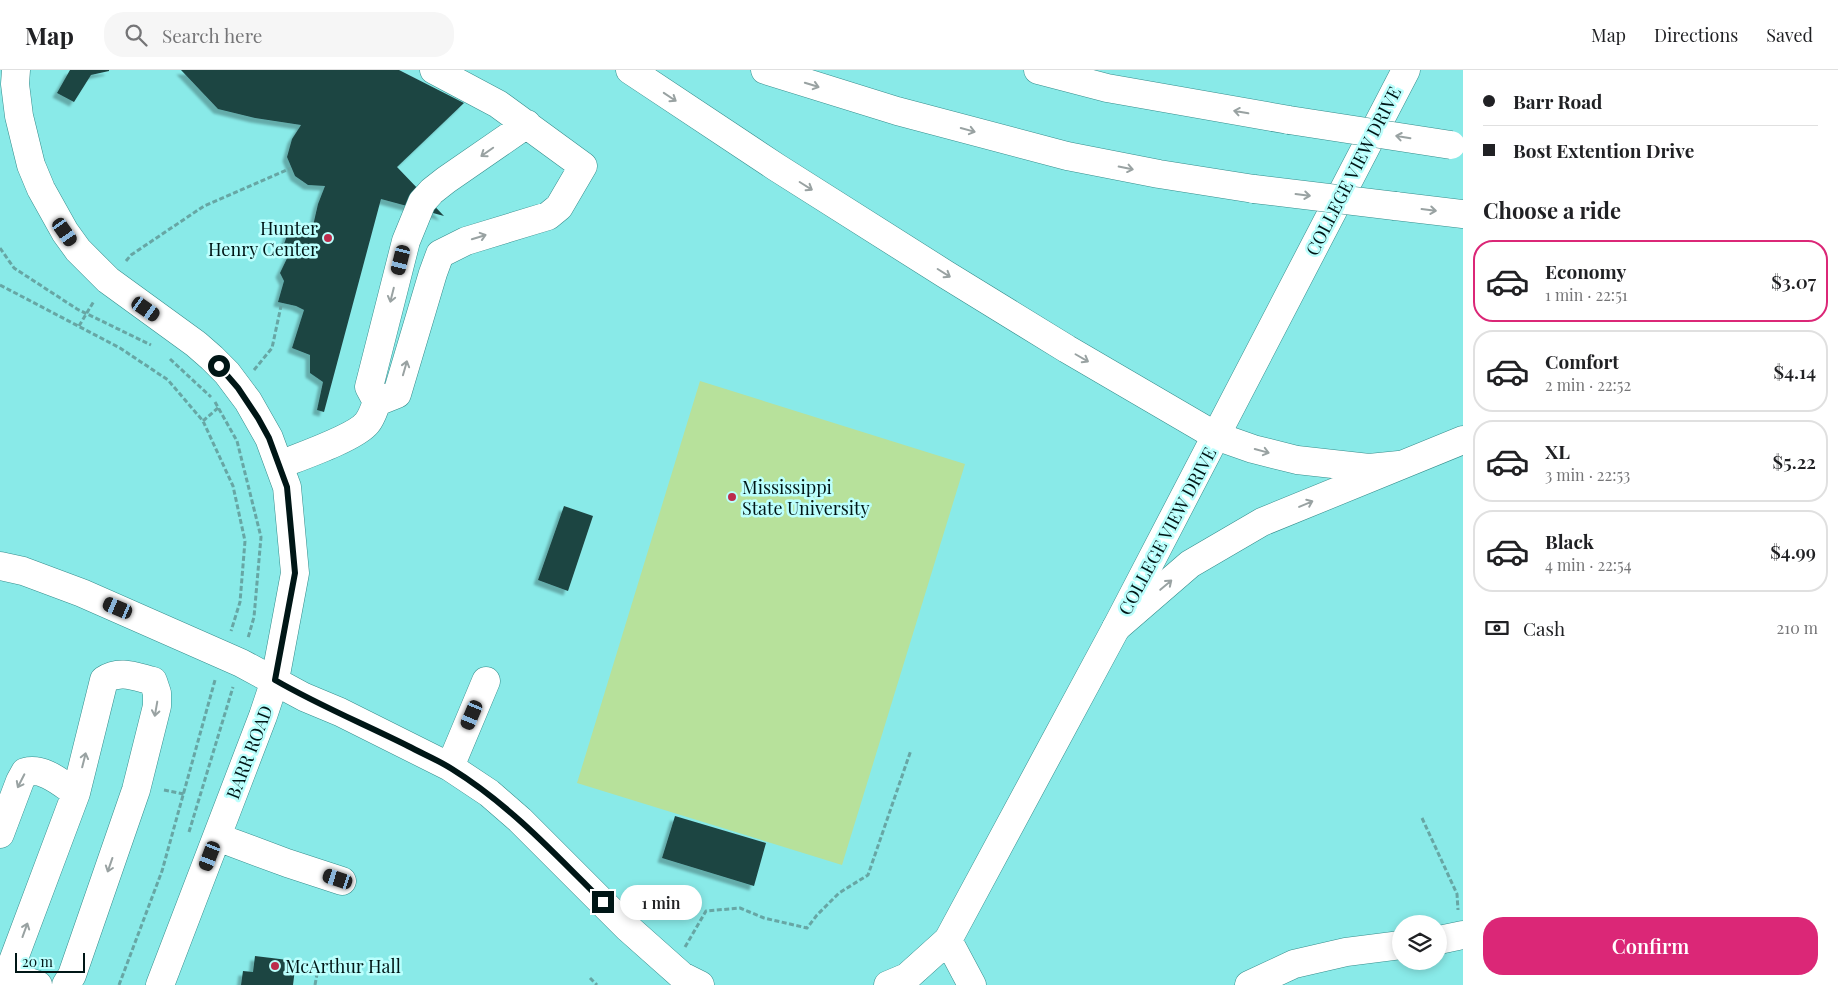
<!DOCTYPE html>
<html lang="en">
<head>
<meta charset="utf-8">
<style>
  body { margin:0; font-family:"Playfair Display",serif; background:#f6f6f6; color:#202124; height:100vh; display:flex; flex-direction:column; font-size:19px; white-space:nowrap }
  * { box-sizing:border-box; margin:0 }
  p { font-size:16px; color:#757577 }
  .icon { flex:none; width:28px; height:28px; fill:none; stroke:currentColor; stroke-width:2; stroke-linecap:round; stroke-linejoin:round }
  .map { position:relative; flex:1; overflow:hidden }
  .panel { display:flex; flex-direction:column; background:#fff; width:375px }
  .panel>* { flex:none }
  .guide { display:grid; align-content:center; height:110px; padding:0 20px; background:#fff }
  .controls { position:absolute; left:1392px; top:845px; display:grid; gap:10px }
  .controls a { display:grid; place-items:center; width:55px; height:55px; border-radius:50%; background:#fff; box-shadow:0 2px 8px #0003; font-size:25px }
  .scale { position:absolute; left:15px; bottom:12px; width:70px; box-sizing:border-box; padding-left:5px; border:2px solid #001616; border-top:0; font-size:14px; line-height:18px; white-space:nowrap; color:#001616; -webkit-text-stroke:4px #bcfffd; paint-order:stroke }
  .end { position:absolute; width:22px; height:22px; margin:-11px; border:6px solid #001616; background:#fff; box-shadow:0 0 0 2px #fff }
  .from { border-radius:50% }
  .bubble { position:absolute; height:35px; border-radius:18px; background:#fff; box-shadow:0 2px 8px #0003; font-size:16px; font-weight:600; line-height:35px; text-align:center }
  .car { position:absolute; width:15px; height:30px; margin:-15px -8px; border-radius:6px; box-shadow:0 0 4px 1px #0007; background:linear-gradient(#222 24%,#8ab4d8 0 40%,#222 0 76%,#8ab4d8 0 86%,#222 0) }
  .guide b { display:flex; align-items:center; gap:18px; height:48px; font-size:19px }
  .guide b+b { border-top:1px solid #e0e0e0 }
  .guide i { width:12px; height:12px; background:#202124 }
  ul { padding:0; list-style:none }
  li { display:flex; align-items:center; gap:15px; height:82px; margin:0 10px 8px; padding:0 10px; border:2px solid #e0e0e0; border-radius:20px }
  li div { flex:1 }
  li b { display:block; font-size:19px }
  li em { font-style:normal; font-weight:600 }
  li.active { border-color:#db2777 }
  li>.icon { width:45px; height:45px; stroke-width:1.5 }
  h2 { padding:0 20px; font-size:22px; line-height:60px }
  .pay { display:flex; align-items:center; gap:12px; height:55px; padding:0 20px; font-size:19px }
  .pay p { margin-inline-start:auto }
  .primary-button { display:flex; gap:10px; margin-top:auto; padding:10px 20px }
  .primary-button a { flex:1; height:58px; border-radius:20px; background:#db2777; color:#fff; font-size:20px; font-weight:600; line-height:58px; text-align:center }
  header { display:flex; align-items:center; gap:30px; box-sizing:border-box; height:70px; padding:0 25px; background:#fff; border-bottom:1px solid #e0e0e0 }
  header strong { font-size:24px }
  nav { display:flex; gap:28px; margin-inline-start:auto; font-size:18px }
  .search { width:350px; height:45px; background:#f6f6f6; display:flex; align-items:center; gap:12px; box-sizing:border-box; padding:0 18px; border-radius:20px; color:#757577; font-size:19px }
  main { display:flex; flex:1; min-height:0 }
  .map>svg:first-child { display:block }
</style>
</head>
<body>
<header>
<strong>Map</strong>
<div class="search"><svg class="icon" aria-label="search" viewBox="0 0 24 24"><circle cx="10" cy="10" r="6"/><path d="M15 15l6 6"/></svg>Search here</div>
<nav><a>Map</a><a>Directions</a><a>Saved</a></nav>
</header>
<main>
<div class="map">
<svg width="1463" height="915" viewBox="0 0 1463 915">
  <defs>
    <filter id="shadow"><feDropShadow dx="-4.5" dy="4.5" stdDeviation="1" flood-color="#0004"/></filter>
  </defs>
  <rect width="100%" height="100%" fill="#9ff5f2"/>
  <path fill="#89eae8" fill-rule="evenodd" d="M0 0H1463V915H0ZM1401 854H1439V891H1401Z"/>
  <path fill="#b7e19b" d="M700 311 965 394 842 795 577 713Z"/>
  <path fill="#1f4443" filter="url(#shadow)" d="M70 0H109V1L91 5 74 32 57 23Z
    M181 0H399L464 33 397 97 444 146 381 129 324 342 317 340 323 312 310 303V285L292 278 304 240 296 236 278 232 284 211 280 203 291 180 283 177 291 154 312 160 318 134 325 116 308 115 295 106 287 87 292 69 301 55 255 48 218 39Z
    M564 436 593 446 568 521 538 510Z
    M675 746 766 773 754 816 662 788Z
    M255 886 296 891 293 915H241L243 901 253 902Z"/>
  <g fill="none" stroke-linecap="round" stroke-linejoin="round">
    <g stroke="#358d8c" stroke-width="29">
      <path id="minor" d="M16 0 15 14 19 46 31 95 41 119 65 162 78 180 108 210 196 274 212 288 227 303 248 331 269 368 287 417 295 503 275 610 263 646 160 915
        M377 332 397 324 433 203 440 184 466 171 548 146 559 137 583 96 498 34 434 0
        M279 395C299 387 355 368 367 353 372 347 374 339 377 332L369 317 406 171 422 132 432 121 446 110 527 54
        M0 496 23 501 82 523 241 593 304 627 340 642 450 697 489 723 520 750 628 858 682 906 700 915
        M450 697 486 611
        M0 764 20 711 25 702C44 697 61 713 76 723
        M217 767 287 793 342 811
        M948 870 972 915
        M1439 870 1463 865
        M0 902 38 915
        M4 915 76 723 104 610C120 599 136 607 153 611L157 623V636L136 720 72 905 66 915
        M888 915 907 907 948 870 1116 558 1406 0
        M1249 915 1294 894 1346 882 1401 875"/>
    </g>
    <g stroke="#358d8c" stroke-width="29">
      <path id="major" d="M630 0 776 97 945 204 1067 279 1216 366 1253 379 1297 390 1369 398 1399 395
        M765 0 897 41 1067 86 1159 104 1254 119
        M1038 0 1107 18 1289 50
        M1395 136 1463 144
        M1116 558 1190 494 1262 452 1463 370"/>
    </g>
    <path stroke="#67a6a4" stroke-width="3" stroke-dasharray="5 2.5" stroke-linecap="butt" d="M0 178 14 198 77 239 151 275
      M126 191 131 185 204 136 291 98
      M0 215 120 278 168 310 203 351 233 416 245 471 240 532 231 561
      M79 256 94 231
      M170 289 211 327
      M254 300 272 278 281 236
      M215 332 237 371 261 467 254 547 248 568
      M203 351 219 337
      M164 720 184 724
      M1422 748 1457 824 1458 840
      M189 762 233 617
      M685 877 706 841 740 838 764 848 807 858 817 845 839 823 868 805 911 680
      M590 908 597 915
      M119 915 162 801 215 610
      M315 915 319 893"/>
    <use href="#minor" stroke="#fff" stroke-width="28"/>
    <use href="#major" stroke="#fff" stroke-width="28"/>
    <g stroke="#358d8c" stroke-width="29" stroke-linecap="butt">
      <path id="major-bridge" d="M1289 50 1451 75
        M1254 119 1395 136"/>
    </g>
    <use href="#major-bridge" stroke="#fff" stroke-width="28"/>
  </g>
  <defs><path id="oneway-shaft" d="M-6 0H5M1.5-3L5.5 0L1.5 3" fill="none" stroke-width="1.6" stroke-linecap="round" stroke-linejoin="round" transform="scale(1.25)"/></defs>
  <g stroke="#99a2a2">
    <use href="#oneway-shaft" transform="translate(812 15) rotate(17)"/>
    <use href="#oneway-shaft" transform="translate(670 27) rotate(34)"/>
    <use href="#oneway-shaft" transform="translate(1241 42) rotate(-170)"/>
    <use href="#oneway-shaft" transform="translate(968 60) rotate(15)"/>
    <use href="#oneway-shaft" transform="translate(1403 67) rotate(-171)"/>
    <use href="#oneway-shaft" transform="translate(487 82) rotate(145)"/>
    <use href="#oneway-shaft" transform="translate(1126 98) rotate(11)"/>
    <use href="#oneway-shaft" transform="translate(806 116) rotate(32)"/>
    <use href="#oneway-shaft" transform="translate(1303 125) rotate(7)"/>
    <use href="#oneway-shaft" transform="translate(1429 140) rotate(7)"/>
    <use href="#oneway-shaft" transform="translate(479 167) rotate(-17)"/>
    <use href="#oneway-shaft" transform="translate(944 203) rotate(32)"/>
    <use href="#oneway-shaft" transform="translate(392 225) rotate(104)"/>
    <use href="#oneway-shaft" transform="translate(1082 288) rotate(30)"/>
    <use href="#oneway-shaft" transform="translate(405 298) rotate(-74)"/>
    <use href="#oneway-shaft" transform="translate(1262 381) rotate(15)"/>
    <use href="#oneway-shaft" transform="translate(1306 434) rotate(-23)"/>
    <use href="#oneway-shaft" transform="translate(1166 515) rotate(-40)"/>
    <use href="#oneway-shaft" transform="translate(156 639) rotate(100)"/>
    <use href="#oneway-shaft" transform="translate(84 690) rotate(-76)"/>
    <use href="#oneway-shaft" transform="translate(21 711) rotate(117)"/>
    <use href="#oneway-shaft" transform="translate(110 795) rotate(109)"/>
    <use href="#oneway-shaft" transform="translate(25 860) rotate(-70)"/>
  </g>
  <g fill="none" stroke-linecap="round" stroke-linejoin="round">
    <path stroke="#001616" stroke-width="6" d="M219 296 238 318 258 348 269 368 287 417 295 503 275 610C318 635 364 654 408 676 423 684 438 690 452 699 510 735 555 784 603 832"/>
  </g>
  <g fill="#bc2c4c" stroke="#bcfffd" stroke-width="2">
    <circle cx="328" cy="168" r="5"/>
    <circle cx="732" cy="427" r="5"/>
    <circle cx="275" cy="896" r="5"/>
  </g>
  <g text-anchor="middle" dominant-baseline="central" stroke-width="5" stroke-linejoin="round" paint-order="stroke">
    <g font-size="18" fill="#001616" stroke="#bcfffd">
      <text transform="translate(1353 101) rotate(-63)">COLLEGE VIEW DRIVE</text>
      <text transform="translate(1167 461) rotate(-62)">COLLEGE VIEW DRIVE</text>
      <text transform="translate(249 682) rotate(-69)">BARR ROAD</text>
    </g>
    <g font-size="18" fill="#001616" stroke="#bcfffd" text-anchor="start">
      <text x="318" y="158" text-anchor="end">Hunter<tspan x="318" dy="21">Henry Center</tspan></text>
      <text x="742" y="417">Mississippi<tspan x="742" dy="21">State University</tspan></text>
      <text x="285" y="896">McArthur Hall</text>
    </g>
  </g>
</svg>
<div class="controls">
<a><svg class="icon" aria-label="layers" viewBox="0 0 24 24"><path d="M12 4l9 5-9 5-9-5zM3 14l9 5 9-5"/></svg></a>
</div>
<div class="scale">20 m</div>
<i class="end from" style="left:219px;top:296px"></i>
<i class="end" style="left:603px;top:832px"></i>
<div class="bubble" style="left:620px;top:815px;width:82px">1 min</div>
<i class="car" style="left:65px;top:162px;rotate:145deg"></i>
<i class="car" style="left:401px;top:190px;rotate:194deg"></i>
<i class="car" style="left:146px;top:239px;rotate:125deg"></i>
<i class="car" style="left:118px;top:538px;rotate:293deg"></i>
<i class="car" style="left:472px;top:645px;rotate:203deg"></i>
<i class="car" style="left:210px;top:786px;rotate:201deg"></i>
<i class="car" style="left:338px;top:809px;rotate:288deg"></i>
</div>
<section class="panel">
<div class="guide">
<b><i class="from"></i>Barr Road</b>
<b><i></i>Bost Extention Drive</b>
</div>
<h2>Choose a ride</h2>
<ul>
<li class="active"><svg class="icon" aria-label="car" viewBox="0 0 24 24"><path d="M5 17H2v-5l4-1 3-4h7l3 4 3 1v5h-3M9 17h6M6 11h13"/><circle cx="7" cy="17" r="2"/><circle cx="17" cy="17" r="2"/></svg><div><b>Economy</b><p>1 min · 22:51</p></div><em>$3.07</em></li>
<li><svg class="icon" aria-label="car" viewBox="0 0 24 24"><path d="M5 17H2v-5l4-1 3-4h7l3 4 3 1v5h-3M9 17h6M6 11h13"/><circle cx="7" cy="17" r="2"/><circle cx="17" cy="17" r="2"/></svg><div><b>Comfort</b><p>2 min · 22:52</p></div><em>$4.14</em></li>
<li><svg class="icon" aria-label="car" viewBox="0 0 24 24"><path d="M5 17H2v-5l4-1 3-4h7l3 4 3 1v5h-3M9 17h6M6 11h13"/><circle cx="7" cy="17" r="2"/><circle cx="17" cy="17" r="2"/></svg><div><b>XL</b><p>3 min · 22:53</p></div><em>$5.22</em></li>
<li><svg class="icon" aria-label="car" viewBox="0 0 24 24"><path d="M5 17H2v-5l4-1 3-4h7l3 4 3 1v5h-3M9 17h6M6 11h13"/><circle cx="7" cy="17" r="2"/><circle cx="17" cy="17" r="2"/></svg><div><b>Black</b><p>4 min · 22:54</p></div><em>$4.99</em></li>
</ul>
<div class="pay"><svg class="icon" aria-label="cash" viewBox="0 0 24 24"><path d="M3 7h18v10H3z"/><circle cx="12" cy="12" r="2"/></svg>Cash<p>210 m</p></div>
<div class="primary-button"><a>Confirm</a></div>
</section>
</main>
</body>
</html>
